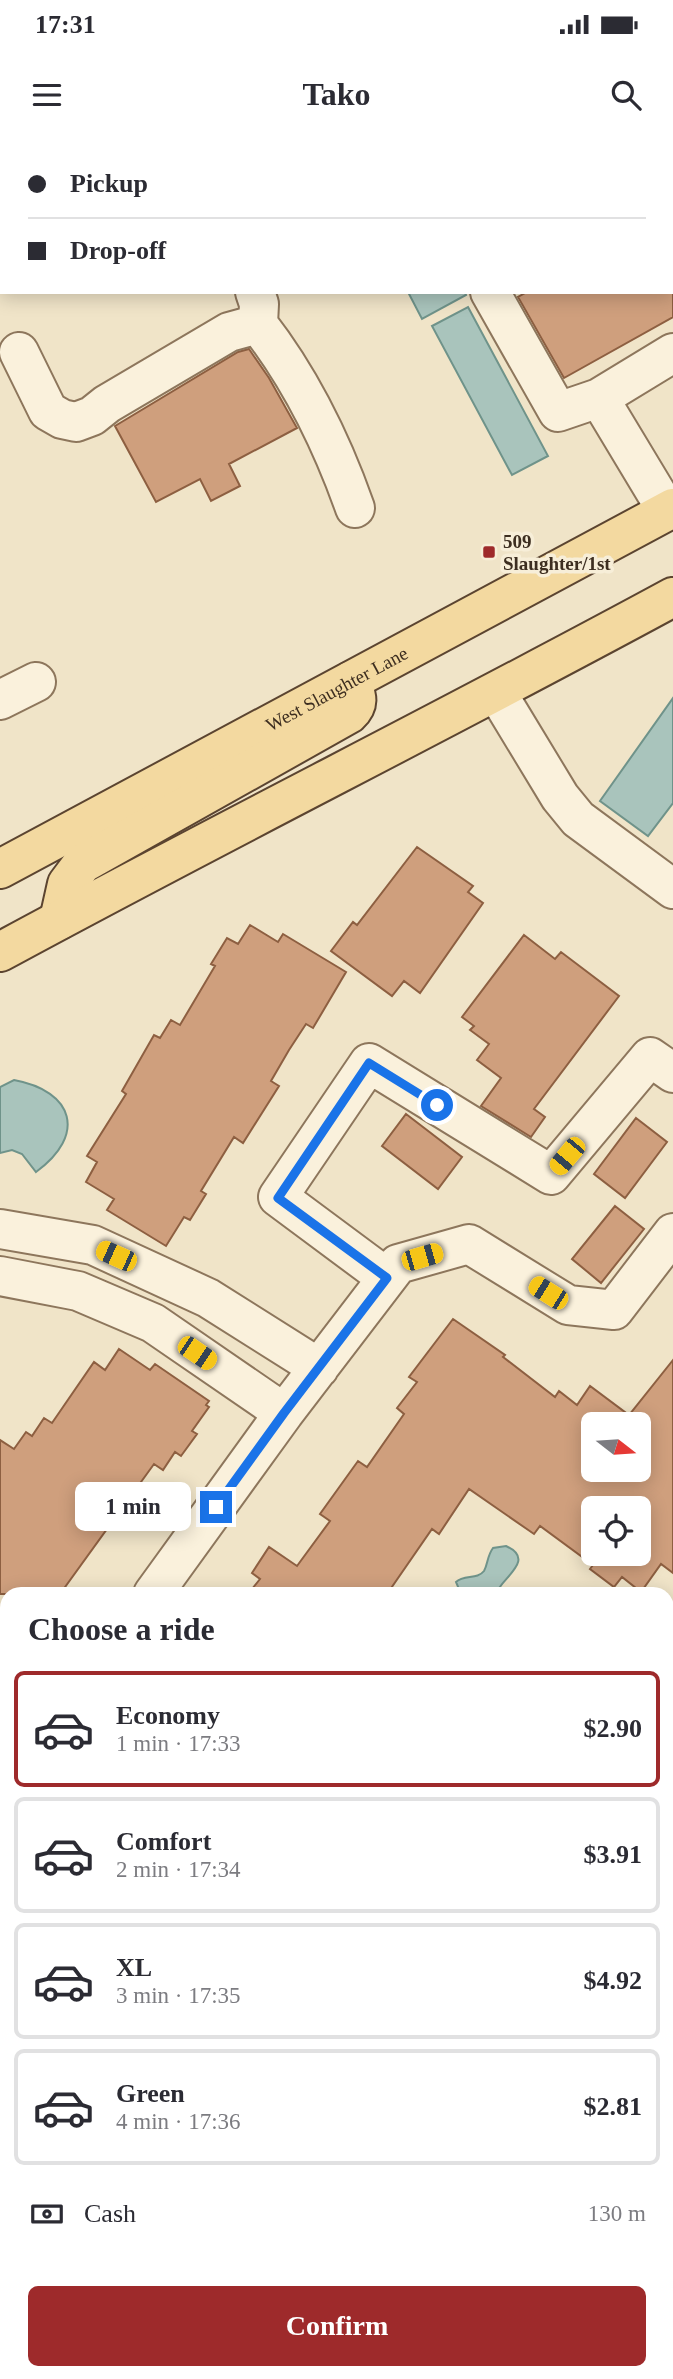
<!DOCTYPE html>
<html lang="en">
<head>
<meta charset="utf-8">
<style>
  body { margin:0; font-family:"Times New Roman",serif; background:#f2f2f3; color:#2b2b33; height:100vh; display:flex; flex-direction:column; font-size:26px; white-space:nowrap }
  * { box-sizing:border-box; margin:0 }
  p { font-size:23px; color:#7c7c81 }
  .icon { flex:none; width:38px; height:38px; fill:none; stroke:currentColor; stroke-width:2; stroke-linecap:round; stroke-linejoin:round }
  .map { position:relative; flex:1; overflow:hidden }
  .details { position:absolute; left:0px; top:1447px; width:674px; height:793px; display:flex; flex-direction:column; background:#fff; border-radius:21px 21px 0 0; box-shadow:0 4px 18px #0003 }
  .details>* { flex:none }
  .banner { position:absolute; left:0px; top:0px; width:674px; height:154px; box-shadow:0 4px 18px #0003; display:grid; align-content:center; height:154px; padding:0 28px; background:#fff }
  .needle { width:46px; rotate:107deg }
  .tools { position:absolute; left:581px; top:1272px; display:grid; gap:14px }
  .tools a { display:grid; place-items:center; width:70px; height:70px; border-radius:10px; background:#fff; box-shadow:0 4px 18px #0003; font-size:35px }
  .end { position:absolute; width:32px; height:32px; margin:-16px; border:9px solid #1a73e8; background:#fff; box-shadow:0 0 0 4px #fff }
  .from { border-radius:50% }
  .bubble { position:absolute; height:49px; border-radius:10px; background:#fff; box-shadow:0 4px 18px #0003; font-size:23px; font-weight:700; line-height:49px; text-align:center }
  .car { position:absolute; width:21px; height:42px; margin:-21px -10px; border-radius:9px; box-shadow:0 0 5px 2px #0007; background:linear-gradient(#f5c518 24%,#345 0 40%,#f5c518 0 76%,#345 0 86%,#f5c518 0) }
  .banner b { display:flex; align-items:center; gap:24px; height:66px; font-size:26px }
  .banner b+b { border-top:2px solid #e1e1e2 }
  .banner i { width:18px; height:18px; background:#2b2b33 }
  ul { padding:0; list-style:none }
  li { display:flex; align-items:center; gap:21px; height:116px; margin:0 14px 10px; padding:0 14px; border:4px solid #e1e1e2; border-radius:10px }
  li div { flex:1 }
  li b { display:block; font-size:26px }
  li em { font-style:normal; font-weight:700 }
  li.on { border-color:#9e2a2b }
  li>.icon { width:63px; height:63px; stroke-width:1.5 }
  h2 { padding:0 28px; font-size:32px; line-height:84px }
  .pay { display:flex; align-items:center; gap:18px; height:77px; padding:0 28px; font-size:26px }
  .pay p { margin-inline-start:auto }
  .button { display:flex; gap:14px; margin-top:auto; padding:14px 28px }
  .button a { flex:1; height:80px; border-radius:10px; background:#9e2a2b; color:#fff; font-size:28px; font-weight:700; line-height:80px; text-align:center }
  .status { display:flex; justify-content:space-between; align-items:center; height:49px; padding:0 35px; background:#fff; direction:ltr }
  .status svg { height:19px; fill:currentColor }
  header { display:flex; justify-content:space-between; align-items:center; height:91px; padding:0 28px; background:#fff; font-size:32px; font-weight:700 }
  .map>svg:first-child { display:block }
</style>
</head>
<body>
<div class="status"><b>17:31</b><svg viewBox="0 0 49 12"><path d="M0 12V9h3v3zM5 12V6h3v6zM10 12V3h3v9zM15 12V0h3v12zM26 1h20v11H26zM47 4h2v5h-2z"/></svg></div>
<header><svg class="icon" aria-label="menu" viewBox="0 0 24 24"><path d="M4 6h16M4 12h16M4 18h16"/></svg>Tako<svg class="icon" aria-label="search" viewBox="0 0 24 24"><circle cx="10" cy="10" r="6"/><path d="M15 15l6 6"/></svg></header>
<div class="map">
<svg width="673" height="2239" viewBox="0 0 673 2239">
  <rect width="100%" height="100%" fill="#f0e4c8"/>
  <path fill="#a9c4bc" stroke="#6f938a" stroke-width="2" d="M408 152H465L466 155 422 179Z
    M468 167 548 316 512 335 432 186Z
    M673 558V663L648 696 600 661Z
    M14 940C74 951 87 995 36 1032L22 1014 12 1010 0 1013V947Z
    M506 1406C537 1420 501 1438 496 1454H461L456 1442C464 1434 477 1440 484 1431 488 1424 487 1416 493 1408Z"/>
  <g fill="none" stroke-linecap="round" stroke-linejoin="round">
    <path stroke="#6f938a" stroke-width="10" d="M0 1579 7 1584"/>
  </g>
  <path fill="#cf9f7d" stroke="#8d5f41" stroke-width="2" fill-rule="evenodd" d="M527 152H673V177L564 238 518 157Z
    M249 209 269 238 297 288 229 324 240 346 211 361 200 339 156 362 115 286 238 212Z
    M417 707 473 746 468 752 483 763 420 853 404 841 392 856 331 811 353 782 357 785Z
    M250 785 278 802 283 794 346 832 313 888 306 884 289 910 271 941 279 946 243 1003 234 997 201 1051 206 1054 190 1080 184 1077 166 1106 107 1070 114 1059 86 1042 97 1022 87 1016 126 954 122 951 154 895 160 898 171 880 180 885 215 826 211 824 227 798 238 804Z
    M524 795 555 819 561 812 619 856 534 969 545 977 531 997 481 966 501 938 477 920 489 904 470 890 474 886 462 877Z
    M406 974 462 1017 438 1049 382 1006Z
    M636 978 667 1002 625 1058 594 1034Z
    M615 1066 644 1089 601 1143 572 1119Z
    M453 1179 505 1215 503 1217 555 1257 559 1251 577 1265 590 1246 629 1275 673 1220V1433L661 1424 641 1452 622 1437 614 1447 590 1429 593 1425 540 1386 534 1394 469 1349 439 1394 432 1389 387 1454H248L260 1439 252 1433 269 1407 297 1426 330 1381 320 1374 358 1321 367 1327 404 1274 397 1268 417 1242 409 1237ZM593 1284H639V1330H593ZM593 1368H639V1414H593Z
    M119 1209 150 1230 155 1224 209 1261 206 1265 209 1267 192 1291 197 1294 181 1316 175 1312 163 1330 154 1324 60 1454H0V1300L14 1309 26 1292 32 1296 44 1278 52 1283 94 1222 105 1230Z"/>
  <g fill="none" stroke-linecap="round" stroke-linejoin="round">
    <g stroke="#8d765c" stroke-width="42">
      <path id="minor" d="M672 26 673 25
        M255 152 259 164 258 184
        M490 152 558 272 599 258 667 371
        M19 212 48 271 62 279 76 282 92 276 107 264 229 192 258 184C300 238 332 303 355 368
        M599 258 673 213
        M497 553 560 657 578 679 673 749
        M0 560 36 542
        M0 1089 93 1105 208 1158 319 1228
        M0 1136 78 1151 153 1183 284 1273
        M387 1138 278 1057 369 923 551 1035 650 917 673 933
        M153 1454 284 1273 398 1124 469 1104 568 1165 614 1170 673 1093
        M667 1762 673 1766
        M667 1999 673 2004
        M0 2074 7 2083
        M155 2233 162 2239"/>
    </g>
    <g stroke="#5b4430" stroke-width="42">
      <g id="major">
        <path id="s1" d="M0 729 673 368"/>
        <path d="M59 780 67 744 82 724 349 574C361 563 356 555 351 541"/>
        <path d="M0 812C223 691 450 578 673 457"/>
      </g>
    </g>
    <use href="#minor" stroke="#faf1dc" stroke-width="38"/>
    <use href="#major" stroke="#f3d9a0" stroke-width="38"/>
  </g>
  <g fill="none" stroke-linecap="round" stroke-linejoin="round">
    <path stroke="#1a73e8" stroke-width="9" d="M216 1367 284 1273 387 1138 278 1058 369 923 437 965"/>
  </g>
  <rect fill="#9e2a2b" stroke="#f7eed8" stroke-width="2.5" x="482" y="405" width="14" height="14" rx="3.5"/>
  <g text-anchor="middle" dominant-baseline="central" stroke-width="7" stroke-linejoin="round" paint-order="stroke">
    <g font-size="19" font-weight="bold" fill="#3d2e20" stroke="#f7eed8" text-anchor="start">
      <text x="503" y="401">509<tspan x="503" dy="22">Slaughter/1st</tspan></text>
    </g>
    <g font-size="19" fill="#3d2e20" stroke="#f7eed8">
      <text stroke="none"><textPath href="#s1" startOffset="382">West Slaughter Lane</textPath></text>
    </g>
  </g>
</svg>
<div class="tools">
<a><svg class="needle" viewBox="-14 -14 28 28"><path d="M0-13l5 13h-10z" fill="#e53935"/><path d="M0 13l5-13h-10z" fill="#7c7c81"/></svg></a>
<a><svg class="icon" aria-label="locate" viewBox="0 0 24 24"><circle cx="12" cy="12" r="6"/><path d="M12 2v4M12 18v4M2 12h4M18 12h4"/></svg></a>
</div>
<i class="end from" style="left:437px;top:965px"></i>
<i class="end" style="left:216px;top:1367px"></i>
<div class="bubble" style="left:75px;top:1342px;width:116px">1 min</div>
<i class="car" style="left:567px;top:1016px;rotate:220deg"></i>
<i class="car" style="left:116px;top:1116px;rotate:294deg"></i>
<i class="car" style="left:422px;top:1117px;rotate:74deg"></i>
<i class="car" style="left:548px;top:1153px;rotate:302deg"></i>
<i class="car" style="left:197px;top:1213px;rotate:124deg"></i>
<div class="banner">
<b><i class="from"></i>Pickup</b>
<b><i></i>Drop-off</b>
</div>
<section class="details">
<h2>Choose a ride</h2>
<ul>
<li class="on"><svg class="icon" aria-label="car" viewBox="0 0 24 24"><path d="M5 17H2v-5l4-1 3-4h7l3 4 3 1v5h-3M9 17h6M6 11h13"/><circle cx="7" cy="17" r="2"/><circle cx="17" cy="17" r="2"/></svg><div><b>Economy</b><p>1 min · 17:33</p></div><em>$2.90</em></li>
<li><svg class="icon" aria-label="car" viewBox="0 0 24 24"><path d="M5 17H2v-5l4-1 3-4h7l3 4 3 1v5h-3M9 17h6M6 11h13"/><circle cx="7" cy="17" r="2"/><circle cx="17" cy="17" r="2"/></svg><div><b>Comfort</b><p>2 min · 17:34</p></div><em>$3.91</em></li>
<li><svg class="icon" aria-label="car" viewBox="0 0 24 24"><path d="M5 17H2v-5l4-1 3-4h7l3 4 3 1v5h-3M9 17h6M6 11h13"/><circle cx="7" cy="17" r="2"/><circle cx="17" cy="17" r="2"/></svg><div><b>XL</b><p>3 min · 17:35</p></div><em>$4.92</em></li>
<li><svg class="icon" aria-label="car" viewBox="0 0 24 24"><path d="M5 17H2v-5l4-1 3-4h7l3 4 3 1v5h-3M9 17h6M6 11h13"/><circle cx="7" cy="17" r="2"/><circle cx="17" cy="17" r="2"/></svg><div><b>Green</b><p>4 min · 17:36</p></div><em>$2.81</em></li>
</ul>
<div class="pay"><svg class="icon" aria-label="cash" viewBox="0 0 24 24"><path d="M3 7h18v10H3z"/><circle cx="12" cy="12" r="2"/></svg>Cash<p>130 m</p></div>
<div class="button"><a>Confirm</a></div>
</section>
</div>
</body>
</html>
